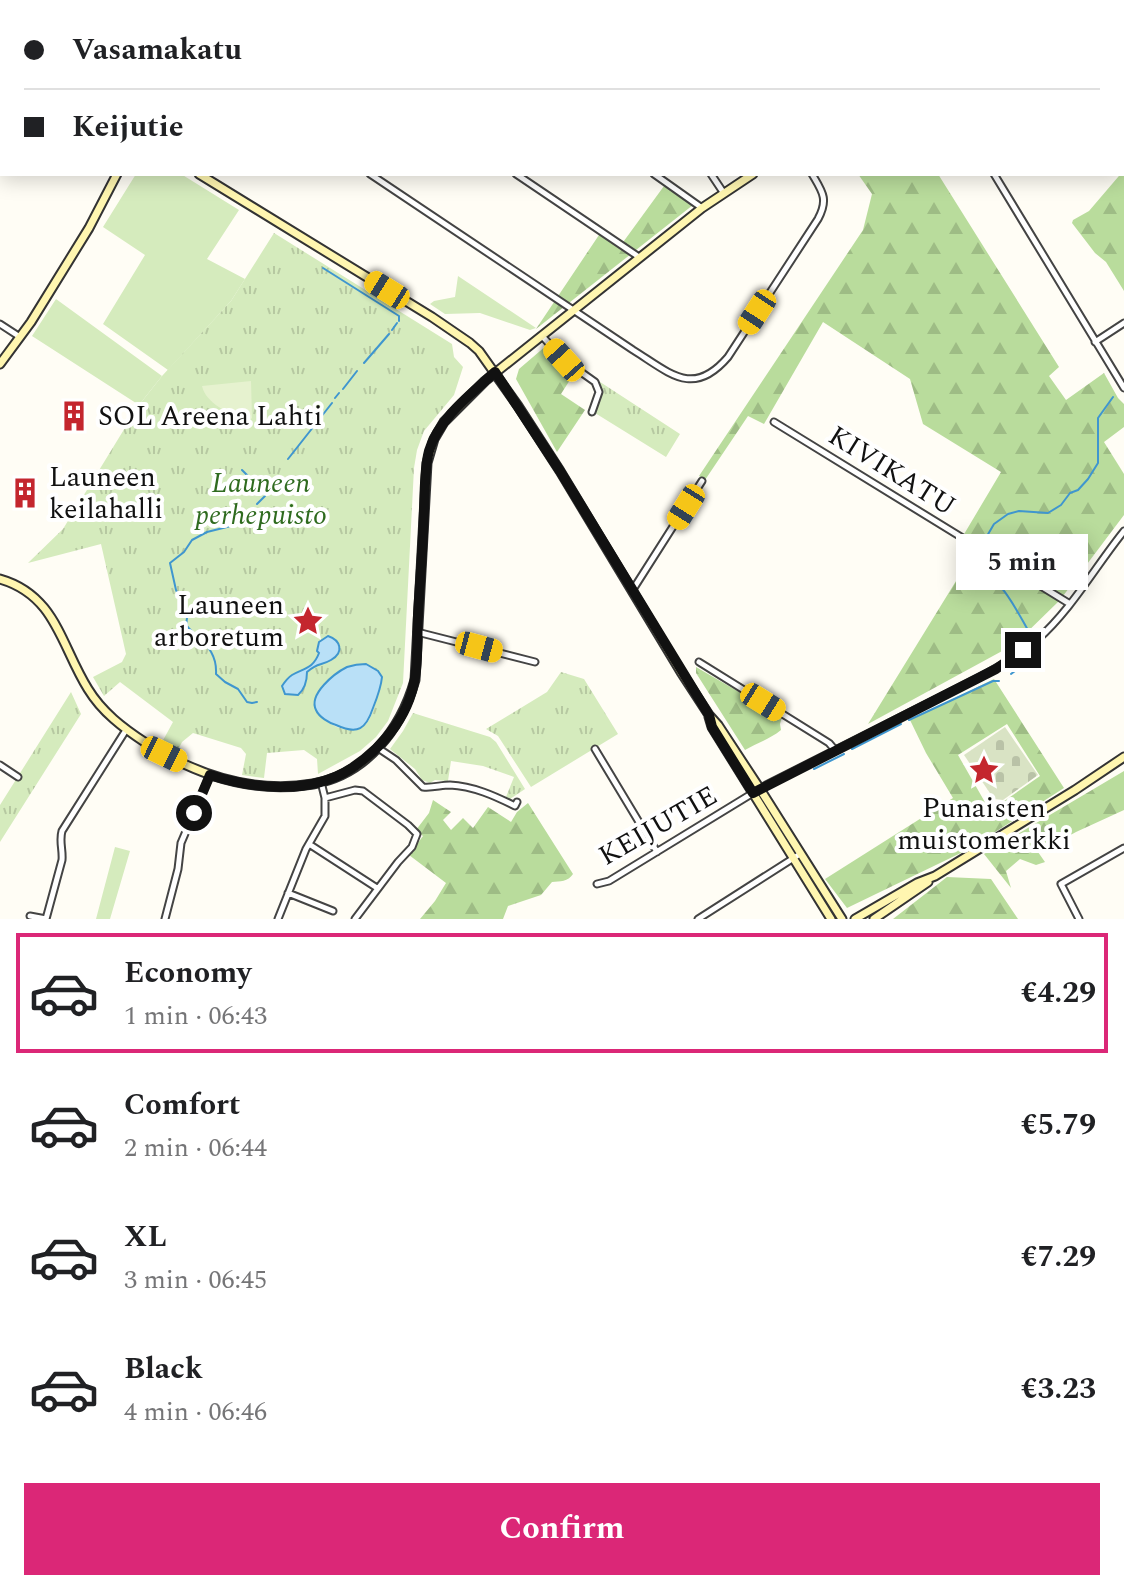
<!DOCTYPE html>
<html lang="en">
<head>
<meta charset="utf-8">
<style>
  body { margin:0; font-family:Spectral,serif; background:#f2f2f2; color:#202124; height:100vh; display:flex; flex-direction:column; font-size:30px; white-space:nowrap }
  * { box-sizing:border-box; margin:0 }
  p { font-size:26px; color:#757577 }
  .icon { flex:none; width:44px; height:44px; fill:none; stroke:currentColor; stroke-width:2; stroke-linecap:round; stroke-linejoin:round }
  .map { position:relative; height:919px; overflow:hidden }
  .details { display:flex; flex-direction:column; background:#fff; flex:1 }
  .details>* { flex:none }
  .guide { position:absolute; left:0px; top:0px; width:1124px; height:176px; box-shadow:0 4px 20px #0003; display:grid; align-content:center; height:176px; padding:0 24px; background:#fff }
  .end { position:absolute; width:36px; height:36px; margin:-18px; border:10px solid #111; background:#fff; box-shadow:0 0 0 4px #fff }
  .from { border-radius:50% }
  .bubble { position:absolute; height:56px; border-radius:0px; background:#fff; box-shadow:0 4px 20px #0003; font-size:26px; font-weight:700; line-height:56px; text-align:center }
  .car { position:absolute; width:24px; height:48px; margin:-24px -12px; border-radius:10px; box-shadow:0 0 6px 2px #0007; background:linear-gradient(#f5c518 24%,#345 0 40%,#f5c518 0 76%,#345 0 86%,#f5c518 0) }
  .guide b { display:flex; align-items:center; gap:28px; height:76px; font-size:30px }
  .guide b+b { border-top:2px solid #e0e0e0 }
  .guide i { width:20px; height:20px; background:#202124 }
  ul { padding:14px 0 0; list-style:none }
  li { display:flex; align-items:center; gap:24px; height:120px; margin:0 16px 12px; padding:0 8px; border:4px solid transparent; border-radius:0px }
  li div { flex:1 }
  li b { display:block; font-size:30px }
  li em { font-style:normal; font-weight:700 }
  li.on { border-color:#db2777 }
  li>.icon { width:72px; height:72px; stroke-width:1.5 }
  .primary-button { display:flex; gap:16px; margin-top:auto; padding:16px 24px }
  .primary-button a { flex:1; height:92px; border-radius:0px; background:#db2777; color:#fff; font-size:32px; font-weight:700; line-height:92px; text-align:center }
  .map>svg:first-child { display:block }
</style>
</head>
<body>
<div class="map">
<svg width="1124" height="919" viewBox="0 0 1124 919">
  <defs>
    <pattern id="forest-firs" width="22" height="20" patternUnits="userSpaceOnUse" patternTransform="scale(2)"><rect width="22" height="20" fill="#b9dc9c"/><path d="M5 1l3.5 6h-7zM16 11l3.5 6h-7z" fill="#9ebc85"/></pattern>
    <pattern id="cemetery-stones" width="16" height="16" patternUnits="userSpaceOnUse" patternTransform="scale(2)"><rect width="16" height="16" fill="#d9e3c4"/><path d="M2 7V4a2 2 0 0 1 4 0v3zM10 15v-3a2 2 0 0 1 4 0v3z" fill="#b9c2a7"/></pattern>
    <pattern id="park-tufts" width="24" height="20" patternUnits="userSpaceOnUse" patternTransform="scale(2)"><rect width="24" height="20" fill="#d5ebbd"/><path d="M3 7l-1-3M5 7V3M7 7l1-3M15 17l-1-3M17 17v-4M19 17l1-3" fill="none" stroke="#b6c8a1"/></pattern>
  </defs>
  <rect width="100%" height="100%" fill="#fffdf5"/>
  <path fill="#d5ebbd" d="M136 174H181L239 210 207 259 245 279 231 301 168 370 103 324 145 255 103 227Z
    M458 276 536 328 530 330 480 313 445 314 430 304 434 301 455 297Z
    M56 299 162 376 139 405 32 336Z
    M115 847 130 851 110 919H96Z"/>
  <path fill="url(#forest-firs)" fill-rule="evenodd" d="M1124 170V291L1106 262 1095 253 1072 223 1073 220 1089 211Z
    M858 174H938L1059 367 1049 376 1066 400 1104 373 1118 398 1124 404V427L1104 442 1124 474V515L1060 600 1015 644 868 724 972 555 957 546 1001 472 923 424 910 379 823 322 764 424 748 416 705 480 699 476 863 230 872 194Z
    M664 186 693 205 536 329 601 232 621 245Z
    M547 345 575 372 561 394 585 410 557 452 516 379 519 369Z
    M696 667 782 717 780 724 781 730C770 739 757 743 745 750L696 673Z
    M994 679 1064 788 967 850 847 908 825 879 953 798 926 753 910 720ZM1007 724 1040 776 1000 804H986L958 755Z
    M1124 771V810L1076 832 1054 844 1038 843 1033 845 1045 862 1036 865 1020 859 1006 871 1011 888 984 854Z
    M433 800 451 812 443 820 451 830 463 818 473 828 488 807 511 822 517 812 528 803 573 874C568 882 560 881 552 882L541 895 508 906 503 919H420L435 901 446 883 409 855 423 836 416 830 429 813Z
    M947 877 991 879 1018 919H893Z"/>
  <path fill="url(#cemetery-stones)" d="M1005 727 1038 775 1003 800 994 799 964 755Z"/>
  <path fill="url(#park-tufts)" fill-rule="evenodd" d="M274 233 452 344 454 357 463 367 454 395 424 431 417 450 414 468 403 683 388 721 376 737 360 751 318 774 317 759 304 750 267 753 264 778 242 775 246 754 241 748 193 733 182 742 177 752 161 744 173 722 120 682 104 696 93 677 122 662 126 654 101 544 28 563 63 529 139 405 162 376 231 301ZM328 682 378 692C376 701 373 715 367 723 356 737 329 727 320 715 317 711 316 707 315 703L322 686Z
    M597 380 680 434 666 457 595 413 603 390Z
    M561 672 584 679 618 734 531 787 498 736 486 729 547 692Z
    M71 692 81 714 0 842V805Z
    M413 713 490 737 496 742 525 789 510 799 506 797 514 777 483 766 451 761 448 781 435 780 430 783 422 780 415 769 390 749 403 731Z"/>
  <path fill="#e6f2cf" d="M251 381 252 418 248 422H244C229 412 206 404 202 386Z"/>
  <path fill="#b9e0f7" stroke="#3f96cf" stroke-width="2" d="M328 636C340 640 345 652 331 660 321 666 318 662 307 672 307 681 305 689 298 695L285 694 282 686C284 683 289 677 292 675 304 668 313 669 319 653L317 651 319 642Z
    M366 664 378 671 382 677C381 688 377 698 373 708 366 729 358 735 336 725 329 723 319 717 316 710 308 694 335 673 347 667 353 665 360 664 366 664Z"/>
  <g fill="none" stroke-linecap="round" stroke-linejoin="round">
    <path stroke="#3f96cf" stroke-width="2" d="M56 2 57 0
      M323 268 399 316V321
      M392 330 397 323
      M364 363 389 334
      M343 389 357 371
      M335 398 339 393
      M317 422 332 403
      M288 459 314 426
      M242 470 266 494
      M257 504 265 496
      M987 543V536L994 524 1008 514 1019 511 1048 513 1061 505 1070 493 1078 490 1088 479 1098 463V418L1113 397
      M979 560C982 572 990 577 999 585 1010 596 1021 618 1029 632
      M181 600 176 590 170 563 184 552 192 540 207 532 231 526
      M185 607C190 617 185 618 187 626 188 628 194 633 196 635 209 646 217 657 216 674L225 682 238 689 247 702 252 703 257 702
      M1029 659 1036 651
      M1011 674 1024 664
      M909 720 993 681H999
      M852 749 901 724
      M814 769 844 754"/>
    <g stroke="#444" stroke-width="9">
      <path id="street" d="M407 0 410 2
        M530 0 533 2
        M669 0 672 2
        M886 0 887 2
        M425 2 427 0
        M716 2 718 0
        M846 2 849 0
        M370 174 633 350C670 373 693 398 728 357L818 219C829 199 822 191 812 174
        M516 174 639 257
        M654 174 702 208
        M711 174 723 192
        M994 174 1124 388
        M0 324 20 337
        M542 336 564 360 595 382 599 392 592 412
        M1095 342 1124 323
        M774 422 1070 604
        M632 591 702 481
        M417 632 535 662
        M699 662 829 743 835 750
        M378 748 396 760 423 787C433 788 441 785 450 785 473 786 495 796 515 806L517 802
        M595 749 657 852
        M0 765 18 777
        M325 798 355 790 363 791 408 825 417 834 412 847 398 862 355 919
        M309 844 377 888
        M597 884 609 881 766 785 978 678C999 667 1019 655 1037 640 1072 609 1095 567 1124 531
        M288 893 333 911
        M30 916 46 919 62 860C63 850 59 841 62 831L126 730
        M165 919 178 869 181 843 210 775
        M278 919 306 849 325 816V798L321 782
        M698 919 800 854
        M1079 919 1061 884 1124 848"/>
    </g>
    <g stroke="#333" stroke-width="11">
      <path id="secondary" d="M119 0 120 2
        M227 2 229 0
        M1025 2 1029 0
        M0 59H2
        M0 67H2
        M199 174 432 317 470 343 479 351 518 406 560 471 681 672 709 715 718 725 760 789 842 919
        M0 364 31 322 89 228 117 174
        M0 579C56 595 61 646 88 689 102 712 123 728 146 743 196 775 253 794 313 784 367 774 401 729 415 680L427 463 434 439 444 422 485 381 702 208 753 174
        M709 717 712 727 831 919
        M855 919 917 883 935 876 1075 790 1124 757
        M874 919 928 882"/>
    </g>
    <g stroke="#222" stroke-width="12">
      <path id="primary" d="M85 2 86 0
        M101 2 102 0
        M0 145 2 142
        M0 170 2 167"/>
    </g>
    <use href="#street" stroke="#fff" stroke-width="5"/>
    <use href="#secondary" stroke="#fff6b0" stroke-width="7"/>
    <use href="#primary" stroke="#f9d66b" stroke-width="8"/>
  </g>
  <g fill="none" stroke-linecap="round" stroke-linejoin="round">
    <path stroke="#111" stroke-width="10" d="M194 813 210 775C254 789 311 795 352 768 386 745 412 712 416 670 418 652 417 633 418 615 420 580 423 546 424 511 425 492 424 470 429 451 439 418 471 394 495 372L560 471 709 715 712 727 753 793 996 669 1023 650"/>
  </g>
  <defs>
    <g id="building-bare" transform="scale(2.4)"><path d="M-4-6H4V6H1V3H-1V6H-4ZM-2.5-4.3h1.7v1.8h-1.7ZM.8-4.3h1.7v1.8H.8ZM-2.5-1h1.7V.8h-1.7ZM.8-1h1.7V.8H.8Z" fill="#c4262e" stroke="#fff" stroke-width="2.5" paint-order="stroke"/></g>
    <g id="sight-bare" transform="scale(2.4)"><path d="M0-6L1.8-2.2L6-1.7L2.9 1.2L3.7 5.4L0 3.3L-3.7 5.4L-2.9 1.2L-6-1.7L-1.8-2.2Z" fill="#c4262e" stroke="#fff" stroke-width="2.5" paint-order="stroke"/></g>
  </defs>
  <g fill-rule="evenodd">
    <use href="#building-bare" x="74" y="416"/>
    <use href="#building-bare" x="25" y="493"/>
    <use href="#sight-bare" x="308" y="621"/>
    <use href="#sight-bare" x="984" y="770"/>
  </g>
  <g text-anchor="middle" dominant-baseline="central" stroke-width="8" stroke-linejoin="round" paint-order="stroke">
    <g font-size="28" fill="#111" stroke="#fff" text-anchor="start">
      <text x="98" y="416">SOL Areena Lahti</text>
      <text x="49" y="477">Launeen<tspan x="49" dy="32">keilahalli</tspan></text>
      <text x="284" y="605" text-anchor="end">Launeen<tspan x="284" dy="32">arboretum</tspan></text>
      <text x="984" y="808" text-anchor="middle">Punaisten<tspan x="984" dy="32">muistomerkki</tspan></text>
    </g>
    <g font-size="28" fill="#111" stroke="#fff">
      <text transform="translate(892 471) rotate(32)">KIVIKATU</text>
      <text transform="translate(658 826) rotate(-30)">KEIJUTIE</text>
    </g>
    <g font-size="28" font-style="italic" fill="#2f6b1f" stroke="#fff">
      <text x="261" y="483">Launeen<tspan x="261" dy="32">perhepuisto</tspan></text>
    </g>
  </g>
</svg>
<i class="end from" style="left:194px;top:813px"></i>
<i class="end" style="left:1023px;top:650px"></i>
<div class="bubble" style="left:956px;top:534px;width:132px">5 min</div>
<i class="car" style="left:387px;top:290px;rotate:302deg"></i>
<i class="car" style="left:757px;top:312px;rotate:213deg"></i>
<i class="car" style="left:564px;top:360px;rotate:318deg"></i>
<i class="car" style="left:686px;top:507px;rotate:212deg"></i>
<i class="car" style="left:479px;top:647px;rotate:105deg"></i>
<i class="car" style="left:763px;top:702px;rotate:122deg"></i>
<i class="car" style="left:164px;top:754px;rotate:116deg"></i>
<div class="guide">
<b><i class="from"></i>Vasamakatu</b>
<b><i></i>Keijutie</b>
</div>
</div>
<section class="details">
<ul>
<li class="on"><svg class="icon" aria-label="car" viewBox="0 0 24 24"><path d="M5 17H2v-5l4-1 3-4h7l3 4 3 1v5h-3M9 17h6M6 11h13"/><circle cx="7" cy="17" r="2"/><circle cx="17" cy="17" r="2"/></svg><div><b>Economy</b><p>1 min · 06:43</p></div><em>€4.29</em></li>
<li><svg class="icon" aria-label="car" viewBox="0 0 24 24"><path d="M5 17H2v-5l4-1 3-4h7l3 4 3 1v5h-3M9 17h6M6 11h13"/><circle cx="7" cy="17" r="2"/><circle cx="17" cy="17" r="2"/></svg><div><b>Comfort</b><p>2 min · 06:44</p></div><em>€5.79</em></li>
<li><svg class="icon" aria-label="car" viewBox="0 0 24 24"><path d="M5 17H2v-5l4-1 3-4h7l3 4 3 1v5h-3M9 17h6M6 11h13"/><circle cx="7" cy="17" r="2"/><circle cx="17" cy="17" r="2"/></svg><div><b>XL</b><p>3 min · 06:45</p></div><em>€7.29</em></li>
<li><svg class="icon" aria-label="car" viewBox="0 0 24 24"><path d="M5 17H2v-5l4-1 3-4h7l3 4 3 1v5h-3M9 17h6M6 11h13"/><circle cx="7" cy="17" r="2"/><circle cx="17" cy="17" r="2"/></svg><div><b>Black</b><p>4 min · 06:46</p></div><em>€3.23</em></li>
</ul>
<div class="primary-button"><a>Confirm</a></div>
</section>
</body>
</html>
